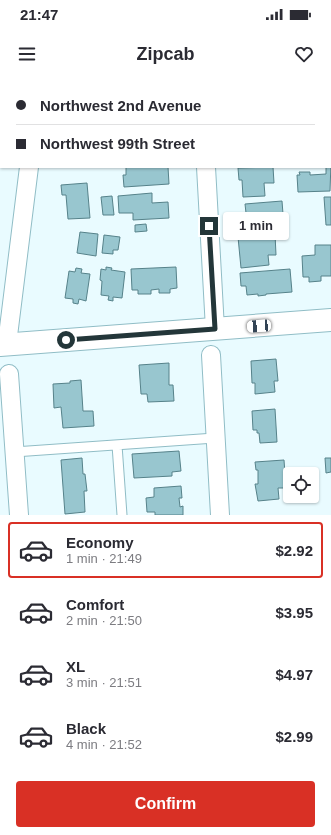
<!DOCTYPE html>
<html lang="en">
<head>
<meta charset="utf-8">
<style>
  body { margin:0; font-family:Arial,sans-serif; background:#f7f7f7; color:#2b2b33; height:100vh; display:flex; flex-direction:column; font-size:15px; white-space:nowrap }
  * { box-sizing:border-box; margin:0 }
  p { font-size:13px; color:#7c7c81 }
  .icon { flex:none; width:22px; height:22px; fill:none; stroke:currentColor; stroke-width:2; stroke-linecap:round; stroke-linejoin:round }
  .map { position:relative; height:435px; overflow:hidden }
  .panel { display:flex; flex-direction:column; background:#fff; flex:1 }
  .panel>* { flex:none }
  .guide { position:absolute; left:0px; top:0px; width:331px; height:88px; box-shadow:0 1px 3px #0004; display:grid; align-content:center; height:88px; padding:0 16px; background:#fff }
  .fabs { position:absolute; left:283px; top:387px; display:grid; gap:8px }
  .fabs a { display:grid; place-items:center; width:36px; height:36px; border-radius:4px; background:#fff; box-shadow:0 1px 3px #0004; font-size:20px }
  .end { position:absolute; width:18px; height:18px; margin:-9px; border:5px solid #233639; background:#fff; box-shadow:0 0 0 2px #fff }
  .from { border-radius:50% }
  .bubble { position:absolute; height:28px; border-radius:4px; background:#fff; box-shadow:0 1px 3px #0004; font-size:13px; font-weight:700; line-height:28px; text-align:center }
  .car { position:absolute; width:12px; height:24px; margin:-12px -6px; border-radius:5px; box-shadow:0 0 3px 1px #0007; background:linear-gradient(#fff 24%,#345 0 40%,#fff 0 76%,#345 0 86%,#fff 0) }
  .guide b { display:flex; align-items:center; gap:14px; height:38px; font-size:15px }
  .guide b+b { border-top:1px solid #e1e1e2 }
  .guide i { width:10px; height:10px; background:#2b2b33 }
  ul { padding:7px 0 0; list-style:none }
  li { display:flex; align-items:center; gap:12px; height:56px; margin:0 8px 6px; padding:0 8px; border:2px solid transparent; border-radius:4px }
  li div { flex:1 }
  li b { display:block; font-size:15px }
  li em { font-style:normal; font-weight:700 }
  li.selected { border-color:#d93025 }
  li>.icon { width:36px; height:36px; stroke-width:1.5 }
  .action { display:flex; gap:8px; margin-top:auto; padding:8px 16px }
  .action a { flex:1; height:46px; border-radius:4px; background:#d93025; color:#fff; font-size:16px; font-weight:700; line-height:46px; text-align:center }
  .status { display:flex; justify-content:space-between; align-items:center; height:28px; padding:0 20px; background:#fff; direction:ltr }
  .status svg { height:11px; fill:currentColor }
  header { display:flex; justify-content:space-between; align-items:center; height:52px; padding:0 16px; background:#fff; font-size:18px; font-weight:700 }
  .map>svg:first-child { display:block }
</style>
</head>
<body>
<div class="status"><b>21:47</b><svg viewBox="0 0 49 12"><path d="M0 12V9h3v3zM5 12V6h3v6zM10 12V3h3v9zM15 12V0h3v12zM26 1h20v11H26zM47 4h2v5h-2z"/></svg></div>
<header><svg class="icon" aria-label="menu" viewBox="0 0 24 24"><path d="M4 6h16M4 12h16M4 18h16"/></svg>Zipcab<svg class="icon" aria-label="heart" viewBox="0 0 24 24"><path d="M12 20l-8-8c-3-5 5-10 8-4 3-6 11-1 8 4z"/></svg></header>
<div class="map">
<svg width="331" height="435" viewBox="0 0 331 435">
  <rect width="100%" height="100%" fill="#e9fbff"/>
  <path fill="#98c6cf" stroke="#56828a" d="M139 0H166V1H139Z
    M242 0H277V1H242Z
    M330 50H331L330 75Z
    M330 82H331L330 111 298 112 297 95H300L299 92H310V95L326 94V87H330Z
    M126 87H168L169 104 124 107 123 95H126Z
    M273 87 274 103H264L265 116 243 117 242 100H239L238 88Z
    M87 103 90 138 68 139 66 115H62L61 105Z
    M152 113V123L168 122 169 138 133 140V133H119L118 116Z
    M112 116 114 135H103L101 117Z
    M324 117H331V145H326Z
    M282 121 283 134 263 136 264 149 242 150 241 133H246L245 124Z
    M146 144 147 151 135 152V145Z
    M80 152 98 154 96 176 77 173Z
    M275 154 276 175H268L269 185 241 188 238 157Z
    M104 155 120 157 118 170H113V174L102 173Z
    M315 165H331V196H321V201L309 202V197H303L302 176 315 175Z
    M106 187 112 188 111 190 125 192 122 218 113 217V221L108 220 109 216 101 215 102 201 100 200 101 189 106 190Z
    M176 187 177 208 170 209V213H159V209L151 210V214H138V210H132L131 189Z
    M76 188 82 189 81 193 90 194 86 221 79 219 78 224 73 223V219L65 218 69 191 75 192Z
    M290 189 292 212 266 214V215L258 216V214L247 215 246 206H241L240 193Z
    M276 279 278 301H274L275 312 255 314V303H252L251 281Z
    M169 283V305H173L174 321 148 322 147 314H141L139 285Z
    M81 300 83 331H93L94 346 63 348 61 327 54 328 53 304 70 303V301Z
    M275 329 277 362 260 363 259 353H257V350H253L252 331Z
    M179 371 181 391 172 392V396L134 398 132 374Z
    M82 378 83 394H85L87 411H84L85 432 65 434 61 380Z
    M325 378H331V392L326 393Z
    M284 380 286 408H278L279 419 258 421 255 404H258V390H256L255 382Z
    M181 406 182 418H179L180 427 183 426V435H155V432H147L146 418 154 417V408Z"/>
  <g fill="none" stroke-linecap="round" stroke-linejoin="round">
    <g stroke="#90bdc6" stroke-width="11">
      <path id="service" d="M117 365 122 435
        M14 372 215 358"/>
    </g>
    <g stroke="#90bdc6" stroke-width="20">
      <path id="minor" d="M201 0V1
        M40 1V0
        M206 87 215 249
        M7 264 29 87
        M211 275 220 435
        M9 294 19 435"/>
    </g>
    <g stroke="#90bdc6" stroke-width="24">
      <path id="tertiary" d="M0 265 331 240"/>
    </g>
    <use href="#service" stroke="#fff" stroke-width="9"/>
    <use href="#minor" stroke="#fff" stroke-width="18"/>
    <use href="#tertiary" stroke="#fff" stroke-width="22"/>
  </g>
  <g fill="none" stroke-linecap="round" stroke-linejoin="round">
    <path stroke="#233639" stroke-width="5" d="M66 260 215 249 209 146"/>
  </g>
</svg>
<div class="fabs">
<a><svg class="icon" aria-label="locate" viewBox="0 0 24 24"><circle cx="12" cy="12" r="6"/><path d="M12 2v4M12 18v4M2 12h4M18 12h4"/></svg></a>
</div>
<i class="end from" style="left:66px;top:260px"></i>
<i class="end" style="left:209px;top:146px"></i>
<div class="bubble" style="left:223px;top:132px;width:66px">1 min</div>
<i class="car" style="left:259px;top:246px;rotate:266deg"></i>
<div class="guide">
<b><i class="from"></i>Northwest 2nd Avenue</b>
<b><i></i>Northwest 99th Street</b>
</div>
</div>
<section class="panel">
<ul>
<li class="selected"><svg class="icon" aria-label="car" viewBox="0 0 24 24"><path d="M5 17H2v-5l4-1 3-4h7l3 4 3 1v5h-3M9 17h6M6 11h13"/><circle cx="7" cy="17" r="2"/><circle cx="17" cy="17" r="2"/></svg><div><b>Economy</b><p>1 min · 21:49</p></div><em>$2.92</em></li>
<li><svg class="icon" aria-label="car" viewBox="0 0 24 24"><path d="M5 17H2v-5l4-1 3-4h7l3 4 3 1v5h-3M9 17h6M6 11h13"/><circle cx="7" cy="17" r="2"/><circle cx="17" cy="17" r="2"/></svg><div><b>Comfort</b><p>2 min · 21:50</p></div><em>$3.95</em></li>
<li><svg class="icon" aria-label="car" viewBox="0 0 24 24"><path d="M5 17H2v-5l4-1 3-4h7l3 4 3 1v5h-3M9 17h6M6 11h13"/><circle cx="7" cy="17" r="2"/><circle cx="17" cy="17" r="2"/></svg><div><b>XL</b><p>3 min · 21:51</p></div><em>$4.97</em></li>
<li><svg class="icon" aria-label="car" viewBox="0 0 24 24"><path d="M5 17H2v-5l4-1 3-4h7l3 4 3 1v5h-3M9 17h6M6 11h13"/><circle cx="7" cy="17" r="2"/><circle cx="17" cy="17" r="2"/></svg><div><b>Black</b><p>4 min · 21:52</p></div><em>$2.99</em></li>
</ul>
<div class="action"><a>Confirm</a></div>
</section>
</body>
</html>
